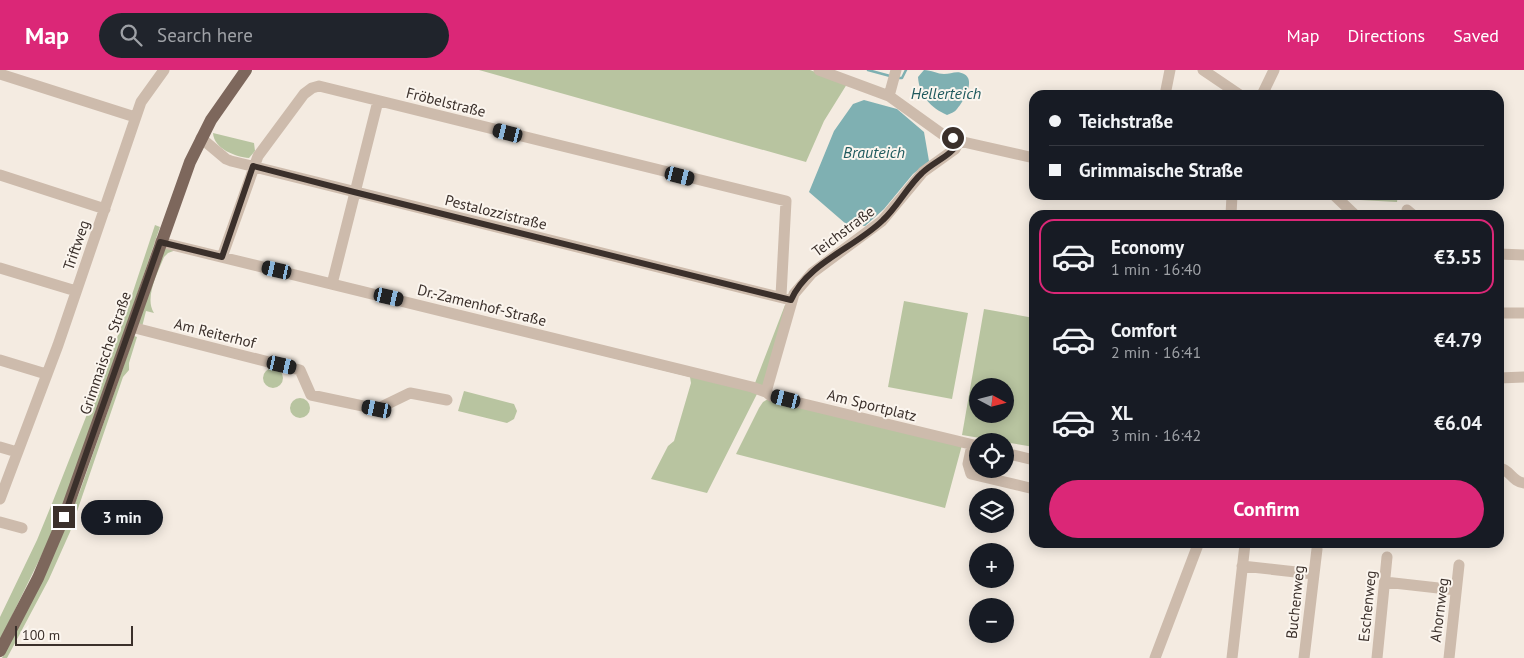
<!DOCTYPE html>
<html lang="en">
<head>
<meta charset="utf-8">
<style>
  body { margin:0; font-family:"PT Sans",sans-serif; background:#20242c; color:#f1f3f6; height:100vh; display:flex; flex-direction:column; font-size:19px; white-space:nowrap }
  * { box-sizing:border-box; margin:0 }
  p { font-size:16px; color:#9ea1a6 }
  .icon { flex:none; width:28px; height:28px; fill:none; stroke:currentColor; stroke-width:2; stroke-linecap:round; stroke-linejoin:round }
  .map { position:relative; flex:1; overflow:hidden }
  .side { position:absolute; left:1029px; top:140px; width:475px; height:338px; display:flex; flex-direction:column; background:#171b24; border-radius:15px; box-shadow:0 2px 12px #0003 }
  .side>* { flex:none }
  .top-card { position:absolute; left:1029px; top:20px; width:475px; height:110px; border-radius:15px; box-shadow:0 2px 12px #0003; display:grid; align-content:center; height:110px; padding:0 20px; background:#171b24 }
  .needle { width:32px; rotate:97deg }
  .tools { position:absolute; left:969px; top:308px; display:grid; gap:10px }
  .tools a { display:grid; place-items:center; width:45px; height:45px; border-radius:50%; background:#171b24; box-shadow:0 2px 12px #0003; font-size:25px }
  .scale { position:absolute; left:15px; bottom:12px; width:118px; box-sizing:border-box; padding-left:5px; border:2px solid #3b302b; border-top:0; font-size:14px; line-height:18px; white-space:nowrap; color:#3b302b; -webkit-text-stroke:4px #fbf5ee; paint-order:stroke }
  .end { position:absolute; width:22px; height:22px; margin:-11px; border:6px solid #3b302b; background:#fff; box-shadow:0 0 0 2px #fff }
  .from { border-radius:50% }
  .bubble { position:absolute; height:35px; border-radius:18px; background:#171b24; box-shadow:0 2px 12px #0003; font-size:16px; font-weight:600; line-height:35px; text-align:center }
  .car { position:absolute; width:15px; height:30px; margin:-15px -8px; border-radius:6px; box-shadow:0 0 4px 1px #0007; background:linear-gradient(#222 24%,#8ab4d8 0 40%,#222 0 76%,#8ab4d8 0 86%,#222 0) }
  .top-card b { display:flex; align-items:center; gap:18px; height:48px; font-size:19px }
  .top-card b+b { border-top:1px solid #363941 }
  .top-card i { width:12px; height:12px; background:#f1f3f6 }
  ul { padding:9px 0 0; list-style:none }
  li { display:flex; align-items:center; gap:15px; height:75px; margin:0 10px 8px; padding:0 10px; border:2px solid transparent; border-radius:15px }
  li div { flex:1 }
  li b { display:block; font-size:19px }
  li em { font-style:normal; font-weight:600 }
  li.active { border-color:#db2777 }
  li>.icon { width:45px; height:45px; stroke-width:1.5 }
  .primary-button { display:flex; gap:10px; margin-top:auto; padding:10px 20px }
  .primary-button a { flex:1; height:58px; border-radius:30px; background:#db2777; color:#fff; font-size:20px; font-weight:600; line-height:58px; text-align:center }
  header { display:flex; align-items:center; gap:30px; box-sizing:border-box; height:70px; padding:0 25px; background:#db2777; color:#fff }
  header strong { font-size:24px }
  nav { display:flex; gap:28px; margin-inline-start:auto; font-size:18px }
  .search { width:350px; height:45px; background:#20242c; display:flex; align-items:center; gap:12px; box-sizing:border-box; padding:0 18px; border-radius:28px; color:#9ea1a6; font-size:19px }
  .map>svg:first-child { display:block }
</style>
</head>
<body>
<header>
<strong>Map</strong>
<div class="search"><svg class="icon" aria-label="search" viewBox="0 0 24 24"><circle cx="10" cy="10" r="6"/><path d="M15 15l6 6"/></svg>Search here</div>
<nav><a>Map</a><a>Directions</a><a>Saved</a></nav>
</header>
<div class="map">
<svg width="1524" height="588" viewBox="0 0 1524 588">
  <rect width="100%" height="100%" fill="#f4ebe1"/>
  <path fill="#b8c4a0" fill-rule="evenodd" d="M479 0H810L847 14 824 51 806 92Z
    M213 63 254 73 255 81 249 88C236 87 214 79 213 63Z
    M1338 125H1398L1397 132 1341 129Z
    M155 155 160 157 76 403 48 472 0 570V547L37 470 53 431 122 255Z
    M168 178 758 322 707 423 651 409 668 376 674 371 691 313 690 307 176 180 168 183 164 187C158 202 144 228 154 243L146 241 142 257 137 254 163 179Z
    M904 231 968 243 952 329 888 317Z
    M785 235 786 236 763 316 755 313Z
    M984 239 1034 248V377L962 365ZM978 316H1005V344H978Z
    M134 266 137 267 129 293V300L123 307 70 462 49 509 7 588H2L44 506 80 421Z
    M263 308a10 10 0 1 1 20 0a10 10 0 1 1-20 0Z
    M464 321 514 334 517 341 514 349 507 353 458 341Z
    M290 338a10 10 0 1 1 20 0a10 10 0 1 1-20 0Z
    M768 329 962 375 945 438 736 384 759 338 763 332Z"/>
  <path fill="#7fb0b2" d="M924 0C931 0 938 4 944 4 951 4 957 0 964 4 976 10 964 31 957 39 955 42 951 43 947 45 931 38 919 25 918 7Z
    M864 30 897 39 924 62 929 91 913 104 884 139 865 156 846 154 809 122 834 61 853 34Z"/>
  <g fill="none" stroke-linecap="round" stroke-linejoin="round">
    <path stroke="#7fb0b2" stroke-width="2.5" d="M868 0 890 6
      M898 8H902L906 0"/>
    <path stroke="#cdbbac" stroke-width="11" d="M819 0 889 26 942 64 959 71 1034 88
      M1203 0 1240 25
      M0 4 135 47
      M1165 25 1170 0
      M1262 25 1274 0
      M889 26 896 0
      M201 68 226 89 231 91 791 230
      M0 105 105 139
      M1334 125 1355 145
      M1407 140 1413 145
      M1231 145 1232 125
      M160 172 752 317 766 322 771 326 978 376
      M1499 184 1524 185
      M222 187 258 86 304 24 312 18 319 16 786 131 781 226
      M0 198 76 221
      M332 214 378 31
      M1499 243H1524
      M131 257 300 300 311 325 377 339 410 323 447 330
      M0 290 46 304
      M1499 308 1524 307
      M766 322 794 224 812 203 882 151 923 102 955 79 959 71
      M972 375 968 394 971 404 1034 419
      M0 377 17 382
      M1005 383 1034 390
      M1499 398C1510 399 1512 412 1524 413
      M0 429 58 275 141 32 164 0
      M0 452 22 458
      M1242 496 1314 504
      M1385 512 1456 520
      M1155 588 1199 472
      M1232 588 1245 474
      M1304 588 1317 479
      M1377 588 1387 487
      M1449 588 1459 495"/>
    <path stroke="#7d675c" stroke-width="12" d="M0 581 38 508 64 447 190 92 211 50 246 0"/>
  </g>
  <g fill="none" stroke-linecap="round" stroke-linejoin="round">
    <path stroke="#3b302b" stroke-width="6" d="M64 447 160 172 222 187 253 96 354 122 791 230C807 193 856 177 883 150 898 136 907 117 922 103 934 91 952 86 959 71L953 68"/>
  </g>
  <g text-anchor="middle" dominant-baseline="central" stroke-width="4" stroke-linejoin="round" paint-order="stroke">
    <g font-size="15" fill="#3b302b" stroke="#fbf5ee">
      <text transform="translate(446 32) rotate(14)">Fröbelstraße</text>
      <text transform="translate(496 142) rotate(14)">Pestalozzistraße</text>
      <text transform="translate(843 161) rotate(-37)">Teichstraße</text>
      <text transform="translate(76 175) rotate(-71)">Triftweg</text>
      <text transform="translate(482 235) rotate(14)">Dr.-Zamenhof-Straße</text>
      <text transform="translate(215 263) rotate(14)">Am Reiterhof</text>
      <text transform="translate(105 283) rotate(-71)">Grimmaische Straße</text>
      <text transform="translate(872 335) rotate(14)">Am Sportplatz</text>
      <text transform="translate(1295 532) rotate(-84)">Buchenweg</text>
      <text transform="translate(1367 536) rotate(-84)">Eschenweg</text>
      <text transform="translate(1439 540) rotate(-83)">Ahornweg</text>
    </g>
    <g font-size="16" font-style="italic" fill="#1f5a5e" stroke="#fbf5ee">
      <text x="946" y="23">Hellerteich</text>
      <text x="874" y="82">Brauteich</text>
    </g>
  </g>
</svg>
<div class="tools">
<a><svg class="needle" viewBox="-14 -14 28 28"><path d="M0-13l5 13h-10z" fill="#e53935"/><path d="M0 13l5-13h-10z" fill="#9ea1a6"/></svg></a>
<a><svg class="icon" aria-label="locate" viewBox="0 0 24 24"><circle cx="12" cy="12" r="6"/><path d="M12 2v4M12 18v4M2 12h4M18 12h4"/></svg></a>
<a><svg class="icon" aria-label="layers" viewBox="0 0 24 24"><path d="M12 4l9 5-9 5-9-5zM3 14l9 5 9-5"/></svg></a>
<a>+</a>
<a>−</a>
</div>
<div class="scale">100 m</div>
<i class="end from" style="left:953px;top:68px"></i>
<i class="end" style="left:64px;top:447px"></i>
<div class="bubble" style="left:81px;top:430px;width:82px">3 min</div>
<i class="car" style="left:508px;top:63px;rotate:284deg"></i>
<i class="car" style="left:680px;top:106px;rotate:104deg"></i>
<i class="car" style="left:277px;top:200px;rotate:283deg"></i>
<i class="car" style="left:389px;top:227px;rotate:103deg"></i>
<i class="car" style="left:282px;top:295px;rotate:103deg"></i>
<i class="car" style="left:786px;top:329px;rotate:284deg"></i>
<i class="car" style="left:377px;top:339px;rotate:282deg"></i>
<div class="top-card">
<b><i class="from"></i>Teichstraße</b>
<b><i></i>Grimmaische Straße</b>
</div>
<section class="side">
<ul>
<li class="active"><svg class="icon" aria-label="car" viewBox="0 0 24 24"><path d="M5 17H2v-5l4-1 3-4h7l3 4 3 1v5h-3M9 17h6M6 11h13"/><circle cx="7" cy="17" r="2"/><circle cx="17" cy="17" r="2"/></svg><div><b>Economy</b><p>1 min · 16:40</p></div><em>€3.55</em></li>
<li><svg class="icon" aria-label="car" viewBox="0 0 24 24"><path d="M5 17H2v-5l4-1 3-4h7l3 4 3 1v5h-3M9 17h6M6 11h13"/><circle cx="7" cy="17" r="2"/><circle cx="17" cy="17" r="2"/></svg><div><b>Comfort</b><p>2 min · 16:41</p></div><em>€4.79</em></li>
<li><svg class="icon" aria-label="car" viewBox="0 0 24 24"><path d="M5 17H2v-5l4-1 3-4h7l3 4 3 1v5h-3M9 17h6M6 11h13"/><circle cx="7" cy="17" r="2"/><circle cx="17" cy="17" r="2"/></svg><div><b>XL</b><p>3 min · 16:42</p></div><em>€6.04</em></li>
</ul>
<div class="primary-button"><a>Confirm</a></div>
</section>
</div>
</body>
</html>
